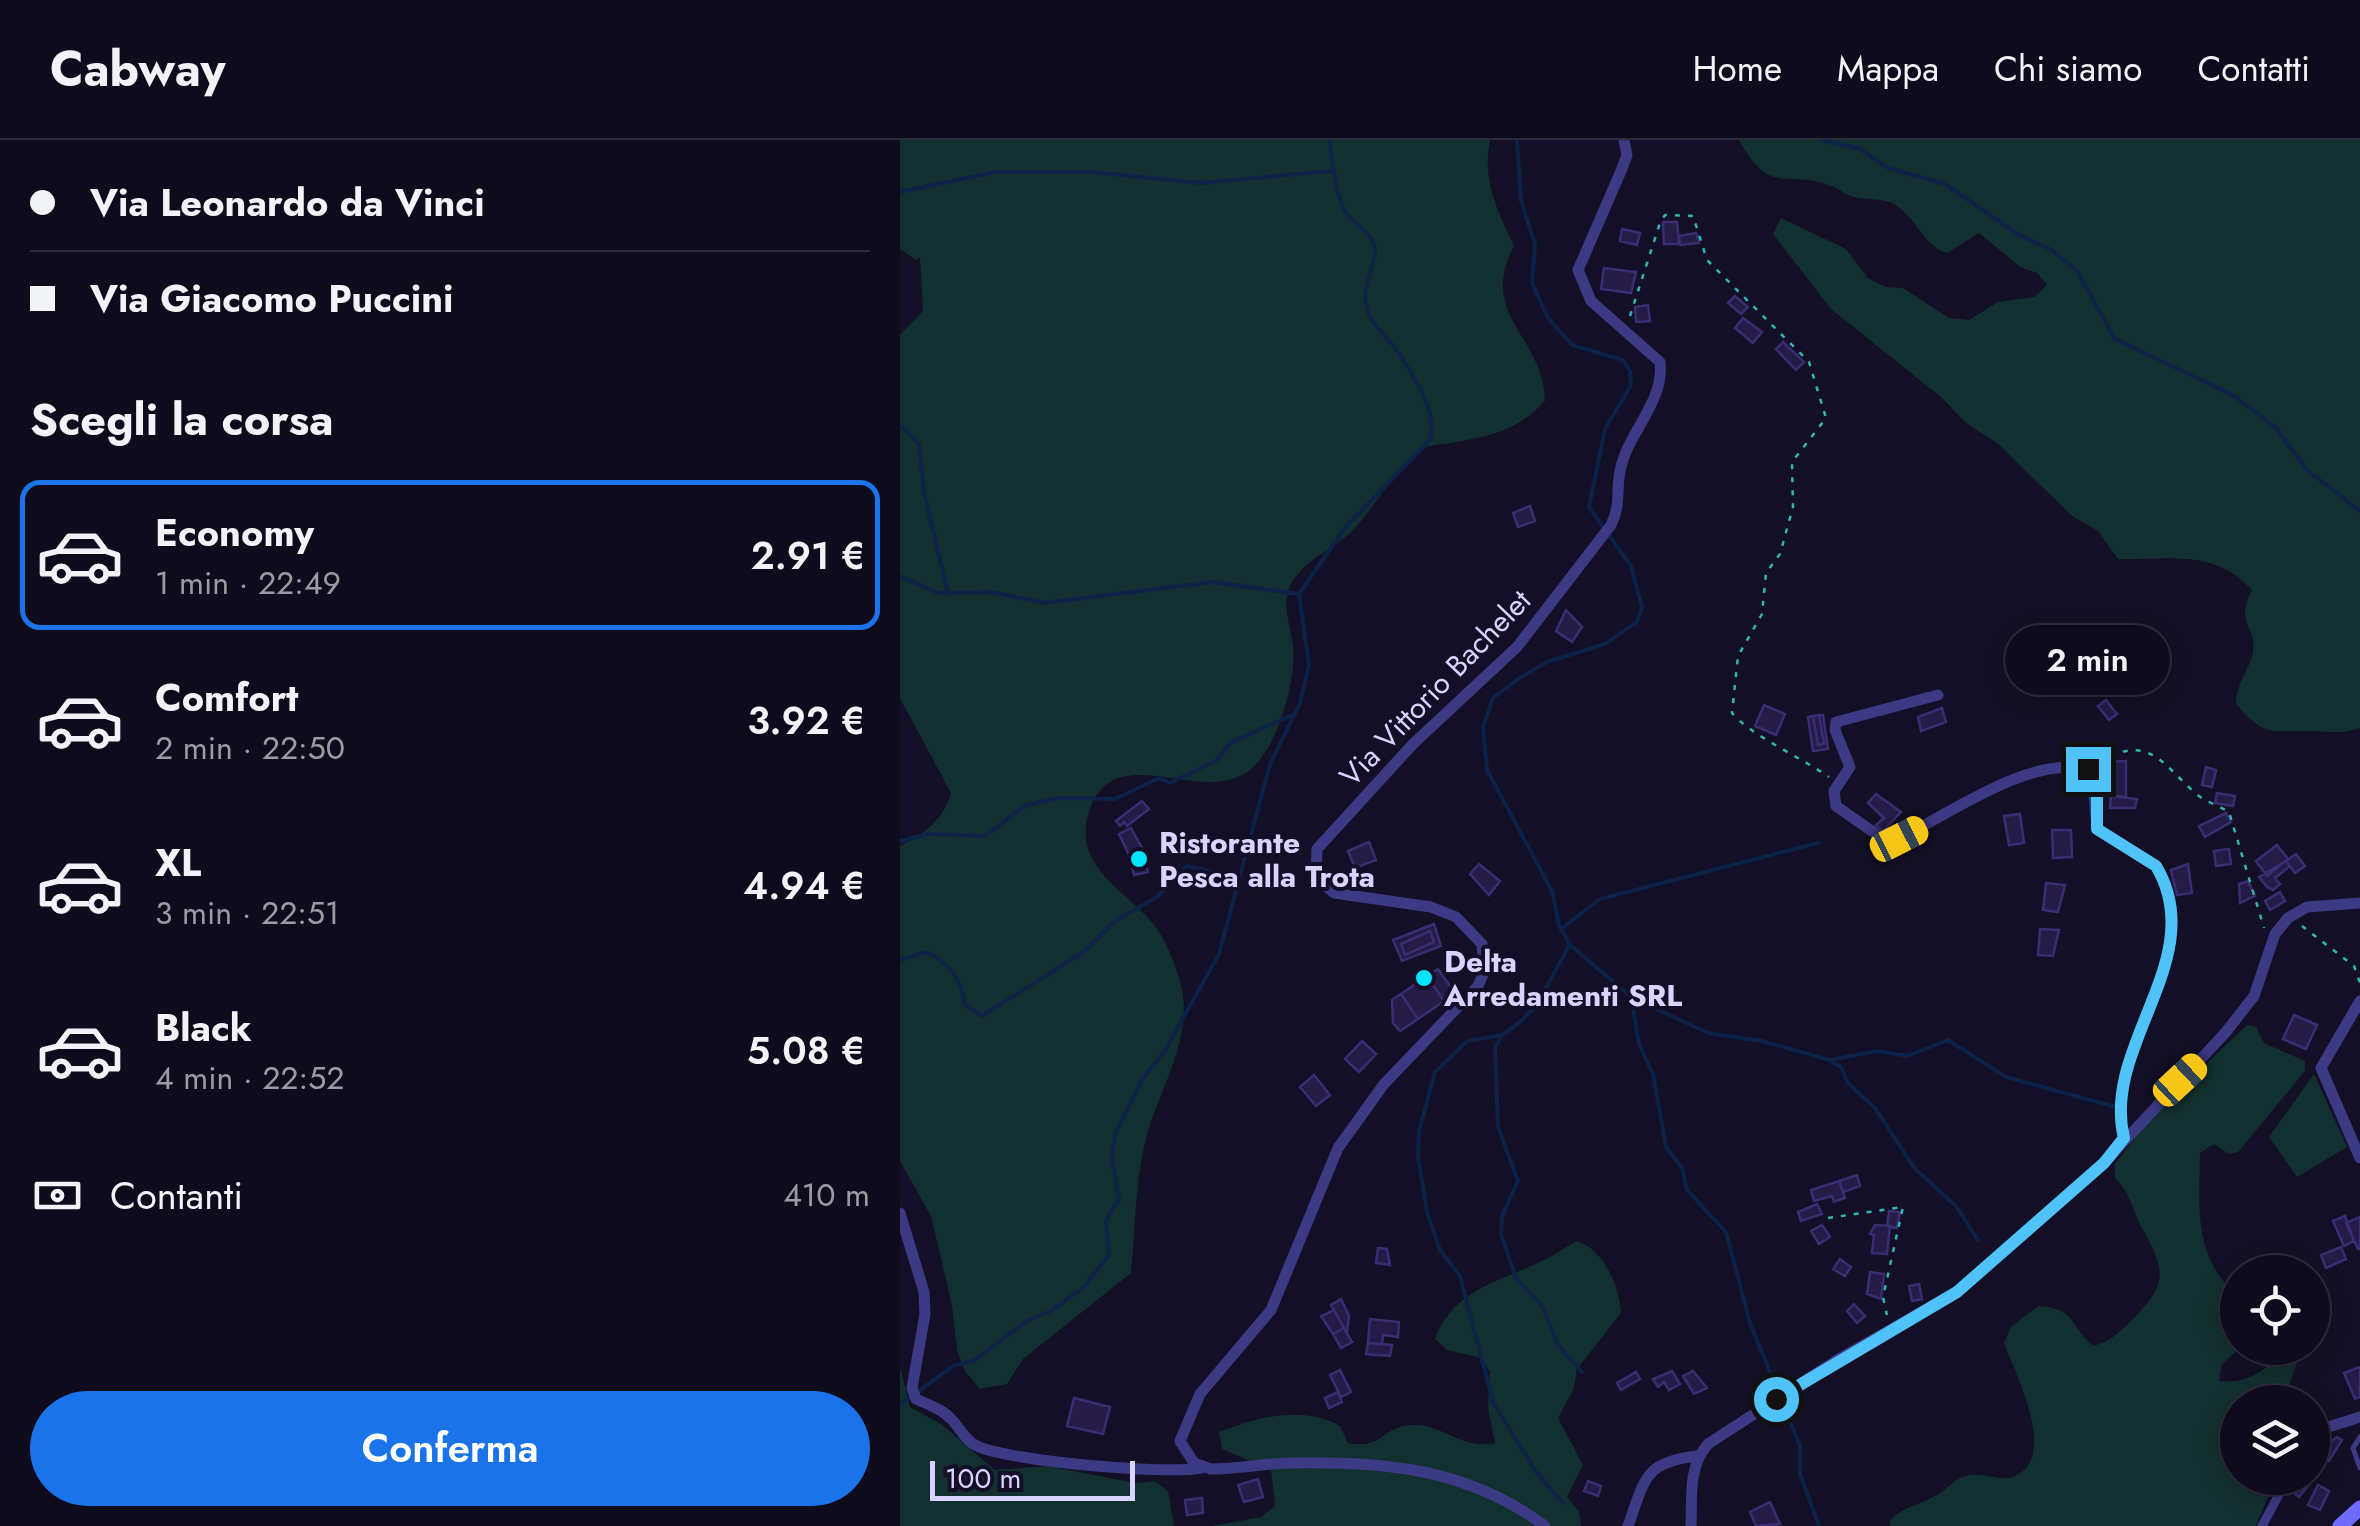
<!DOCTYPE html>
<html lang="it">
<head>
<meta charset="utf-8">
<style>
  body { margin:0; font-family:Jost,sans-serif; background:#1c1929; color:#f1f3f6; height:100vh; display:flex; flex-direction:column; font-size:38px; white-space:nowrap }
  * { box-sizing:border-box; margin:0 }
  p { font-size:32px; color:#9b9ba3 }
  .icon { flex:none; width:55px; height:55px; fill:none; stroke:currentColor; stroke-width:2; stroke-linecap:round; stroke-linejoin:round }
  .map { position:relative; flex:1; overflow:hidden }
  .sheet { display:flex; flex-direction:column; background:#0e0b1c; width:900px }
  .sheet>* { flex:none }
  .banner { display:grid; align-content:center; height:220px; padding:0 30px; background:#0e0b1c }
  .fabs { position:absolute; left:1320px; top:1115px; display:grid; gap:20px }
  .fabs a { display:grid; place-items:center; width:110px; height:110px; border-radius:50%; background:#0e0b1c; box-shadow:0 5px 25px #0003,0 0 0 2px #2e2b3b; font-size:50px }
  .scale { position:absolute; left:30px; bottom:25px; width:205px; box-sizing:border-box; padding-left:10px; border:5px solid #d9d4ff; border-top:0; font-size:28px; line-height:35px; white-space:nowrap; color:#d9d4ff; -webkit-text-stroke:8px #130f26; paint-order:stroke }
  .end { position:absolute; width:45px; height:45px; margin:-22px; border:12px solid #4fc3f7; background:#111; box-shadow:0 0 0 5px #111 }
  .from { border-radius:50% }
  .bubble { position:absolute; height:70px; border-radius:35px; background:#0e0b1c; box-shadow:0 5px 25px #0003,0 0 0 2px #2e2b3b; font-size:32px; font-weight:600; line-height:70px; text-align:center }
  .car { position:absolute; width:30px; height:60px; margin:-30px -15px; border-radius:12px; box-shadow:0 0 8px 2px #0007; background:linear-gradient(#f5c518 24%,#345 0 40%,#f5c518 0 76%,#345 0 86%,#f5c518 0) }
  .banner b { display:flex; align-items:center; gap:35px; height:95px; font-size:38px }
  .banner b+b { border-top:2px solid #2e2b3b }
  .banner i { width:25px; height:25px; background:#f1f3f6 }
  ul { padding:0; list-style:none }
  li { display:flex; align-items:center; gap:30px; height:150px; margin:0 20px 15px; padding:0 10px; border:5px solid transparent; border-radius:20px }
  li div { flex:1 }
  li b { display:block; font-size:38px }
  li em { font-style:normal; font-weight:600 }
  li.selected { border-color:#1a73e8 }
  li>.icon { width:90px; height:90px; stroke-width:1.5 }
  h2 { padding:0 30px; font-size:45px; line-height:120px }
  .pay { display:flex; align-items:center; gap:25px; height:110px; padding:0 30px; font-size:38px }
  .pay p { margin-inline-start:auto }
  .cta { display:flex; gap:20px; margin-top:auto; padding:20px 30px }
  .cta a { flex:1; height:115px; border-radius:60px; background:#1a73e8; color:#fff; font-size:40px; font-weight:600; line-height:115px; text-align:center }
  header { display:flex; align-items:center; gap:60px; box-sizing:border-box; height:140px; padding:0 50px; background:#0e0b1c; border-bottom:2px solid #2e2b3b }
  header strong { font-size:48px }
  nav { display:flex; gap:55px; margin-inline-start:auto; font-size:35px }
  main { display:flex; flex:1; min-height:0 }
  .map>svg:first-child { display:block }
</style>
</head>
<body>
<header>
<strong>Cabway</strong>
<nav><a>Home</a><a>Mappa</a><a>Chi siamo</a><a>Contatti</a></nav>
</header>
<main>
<section class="sheet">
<div class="banner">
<b><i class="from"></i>Via Leonardo da Vinci</b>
<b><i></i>Via Giacomo Puccini</b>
</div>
<h2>Scegli la corsa</h2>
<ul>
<li class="selected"><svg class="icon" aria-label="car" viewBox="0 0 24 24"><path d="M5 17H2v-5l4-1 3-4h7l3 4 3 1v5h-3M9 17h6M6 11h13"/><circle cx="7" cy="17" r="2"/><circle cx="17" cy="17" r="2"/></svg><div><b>Economy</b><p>1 min · 22:49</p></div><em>2.91 €</em></li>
<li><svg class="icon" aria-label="car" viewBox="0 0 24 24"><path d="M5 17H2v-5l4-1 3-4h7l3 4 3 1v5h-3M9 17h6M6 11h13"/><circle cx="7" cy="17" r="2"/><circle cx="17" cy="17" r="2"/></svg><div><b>Comfort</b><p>2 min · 22:50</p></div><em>3.92 €</em></li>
<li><svg class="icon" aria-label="car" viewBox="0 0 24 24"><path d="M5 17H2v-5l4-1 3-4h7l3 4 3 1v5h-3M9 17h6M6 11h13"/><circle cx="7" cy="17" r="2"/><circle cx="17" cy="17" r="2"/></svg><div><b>XL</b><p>3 min · 22:51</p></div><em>4.94 €</em></li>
<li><svg class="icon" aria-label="car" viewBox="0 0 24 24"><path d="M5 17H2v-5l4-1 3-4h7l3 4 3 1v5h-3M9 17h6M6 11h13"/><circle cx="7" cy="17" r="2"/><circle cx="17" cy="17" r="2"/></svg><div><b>Black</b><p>4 min · 22:52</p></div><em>5.08 €</em></li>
</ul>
<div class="pay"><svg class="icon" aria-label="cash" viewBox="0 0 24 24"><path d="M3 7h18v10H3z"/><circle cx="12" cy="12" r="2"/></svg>Contanti<p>410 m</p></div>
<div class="cta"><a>Conferma</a></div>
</section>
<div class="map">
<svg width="1460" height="1386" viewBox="0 0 1460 1386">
  <rect width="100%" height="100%" fill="#130f26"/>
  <path fill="#12302f" d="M0 0H590C582 41 597 69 614 106 577 176 644 196 645 261 617 291 591 296 551 303 543 304 529 305 522 309 495 329 476 366 453 390 433 410 405 419 391 444 381 463 390 485 393 504 397 540 377 615 344 634 294 664 207 594 187 679 175 734 239 756 261 795 269 809 277 829 281 845 295 904 253 956 243 1012 235 1051 235 1093 231 1133L123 1219 107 1244 80 1249 65 1231 57 1211 52 1165 31 1076 0 1021V706C26 692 42 682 51 653L0 558V195L23 171 20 118 16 120 0 109Z
    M839 0H1460V588C1442 594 1431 592 1413 591 1372 590 1366 599 1336 564 1336 542 1350 530 1353 511 1357 484 1334 487 1352 450 1315 408 1266 420 1218 419L1198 391 1172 376 1097 303 1066 283 1042 258 931 169 873 94 881 78 946 109 968 138 985 147 1003 148 1049 178 1069 180 1098 162 1134 157 1147 145 1137 133 1120 127 1079 93 1047 113C1021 104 1019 81 997 66 985 58 973 60 959 58 947 57 942 50 931 46 886 28 872 59 839 0Z
    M1347 885 1356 887 1364 903 1405 921V931L1338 1012 1329 1014 1314 1004 1300 1013C1299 1065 1293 1118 1337 1155L1340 1208 1322 1224 1319 1241C1347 1244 1360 1232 1381 1216L1397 1224 1384 1256 1387 1262H1338V1338H1376L1356 1386H990V1380C1005 1366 1020 1365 1037 1355 1046 1350 1053 1341 1062 1337 1080 1330 1099 1343 1115 1336 1159 1317 1115 1233 1104 1203L1111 1187 1138 1166C1176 1168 1169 1185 1193 1206 1211 1201 1218 1193 1231 1181 1269 1143 1266 1131 1241 1086 1232 1068 1230 1053 1215 1038V1024L1254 974Z
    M1414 934 1447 1007 1397 1037 1369 997Z
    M677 1101C704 1110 719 1145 721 1173L677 1229 674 1248 658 1278 683 1325 667 1357 679 1372 681 1386H312L361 1377 375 1366 371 1330 322 1309 319 1292C357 1277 404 1265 440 1286L448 1303C483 1310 484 1285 512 1285 543 1284 562 1310 595 1303L588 1268 590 1232 581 1218 547 1210 535 1199C552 1150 601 1141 642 1121 654 1116 664 1107 677 1101Z
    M0 1226 10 1267 41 1284 95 1330 147 1326 236 1343 254 1341 268 1351 274 1386H0Z"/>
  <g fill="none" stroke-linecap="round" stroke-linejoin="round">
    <path stroke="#0c2248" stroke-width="4" d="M617 0 621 61 635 104 632 143 648 178 672 205 723 220 730 231 731 245 705 289 689 367 731 426 742 467 737 482 705 504 647 522 618 539 593 558 583 587 587 630 652 751 659 785 670 805 731 857 808 893 862 901 930 920 977 911 1007 916 1048 900 1106 937 1216 967
      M922 0 960 9 988 28 1045 44 1119 95 1150 109 1177 131 1215 199 1333 255 1376 288 1407 330 1460 371
      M0 52 96 32H191L300 43 431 31
      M0 285 19 304 24 352 48 454
      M0 436 38 453 91 452 144 463 314 442 397 454
      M0 701 28 694 85 696 126 665 160 658 215 659 259 638 270 643 317 620 330 603 392 575
      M661 789 700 759 918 703
      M0 820 26 812C49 822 62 840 65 865L82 876 185 811 215 781 257 757 287 726 339 738
      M731 857 739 904 753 934 766 1007 782 1028 787 1050 826 1092 850 1183 900 1306V1334L919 1386
      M601 897 595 908 598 987 618 1041 602 1076 601 1094 616 1138 642 1166 658 1205 682 1232
      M931 921 941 927 948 943 975 968 1015 1029 1056 1066 1078 1100
      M0 1264 55 1225 73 1221 128 1180 151 1171 184 1147 209 1115 206 1081 219 1059 212 1018 215 994 243 938 264 912 319 814 370 624 400 563 409 525 399 454 444 389 530 300C538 270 512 233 495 208 485 194 469 184 466 164 462 145 475 128 475 110 474 94 456 85 447 74 437 62 431 17 430 0
      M663 1363 636 1332 593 1262 560 1136 540 1110 527 1072 518 1017 519 991 535 932 567 901 602 895 619 883 636 866 669 806"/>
  </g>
  <path fill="#241b47" stroke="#3b2d73" stroke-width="2.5" d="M763 82H777L779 104H764Z
    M722 89 740 93 737 105 720 101Z
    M796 93 799 103 780 105 779 96Z
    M704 128 736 132 731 153 701 149Z
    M835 156 848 167 841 174 828 163Z
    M748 165 750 181 736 182 735 167Z
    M843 178 862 192 853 203 835 188Z
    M883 202 904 222 896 230 876 209Z
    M630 366 635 381 618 387 613 373Z
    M666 470 682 487 672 502 656 491Z
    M1206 560 1217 574 1209 580 1198 566Z
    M864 565 885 574 876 595 855 586Z
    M1042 568 1046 582 1021 591 1018 577Z
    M919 575 924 604 918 605 913 576Z
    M919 575H923L928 609 913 611 908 577 913 576 918 605 924 604Z
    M1195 603 1201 618 1191 624 1186 621 1185 607Z
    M1226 621V657L1213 656 1214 643H1199L1198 633H1214L1205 631 1204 622Z
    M1306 627 1316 630 1312 647 1302 645Z
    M1317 653 1335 656 1333 666 1315 663Z
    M976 654 1001 672 983 691 976 685 984 678 968 663Z
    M1211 656 1237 659 1235 668H1210Z
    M242 661 249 669 227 686 224 682 220 686 216 681Z
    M1326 673 1331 682 1305 697 1299 686Z
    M1120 674 1124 703 1109 705 1104 676Z
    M231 688 242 708 229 715 219 694Z
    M1152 690H1171L1172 717 1153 718Z
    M469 702 476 720 455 728 448 711Z
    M1377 705 1388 719 1367 736 1356 721Z
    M242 708 248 732 234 735 229 715Z
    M1329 709 1331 724 1316 726 1314 711Z
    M1396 714 1405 726 1395 733 1386 721Z
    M1386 721 1390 726 1375 738 1380 744 1373 750 1367 747 1359 737Z
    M579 724 600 741 589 755 570 734Z
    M1288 724 1292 753 1277 755 1271 730Z
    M1348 741 1355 756 1340 763 1339 744Z
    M1146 743 1165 745 1158 772 1143 770Z
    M1380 752 1385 761 1370 770 1365 761Z
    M534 784 541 806 502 821 493 800Z
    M1140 789 1159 790 1153 816 1138 815Z
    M530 791 534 802 505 815 501 804Z
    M538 829 555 853 544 861 527 836Z
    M527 836 544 861 518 879 501 854Z
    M501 854 518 879 500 891 493 883 492 860Z
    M1394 875 1417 885 1406 909 1383 899Z
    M462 901 476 914 459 932 445 919Z
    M414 935 430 955 416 966 400 947Z
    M957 1035 960 1046 943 1052 939 1041Z
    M939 1041 945 1058 934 1062 932 1056 914 1061 911 1050Z
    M917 1064 922 1074 901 1081 898 1072Z
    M989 1071 1000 1072 997 1088 987 1086Z
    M1445 1076 1454 1101 1444 1106 1433 1081Z
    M1460 1077V1109H1458L1446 1083Z
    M922 1085 930 1097 919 1104 911 1091Z
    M975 1085 990 1086 987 1114 972 1113 974 1095 970 1094Z
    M1441 1107 1446 1119 1426 1128 1421 1115Z
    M478 1108 487 1109 490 1125 476 1123Z
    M940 1119 951 1127 945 1136 933 1129Z
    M970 1132 984 1134 981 1159 967 1154Z
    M1019 1144 1022 1159 1012 1161 1009 1146Z
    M441 1159 449 1176 447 1193 431 1165Z
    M954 1164 965 1176 957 1183 947 1171Z
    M434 1170 444 1188 433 1194 421 1176Z
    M470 1179 499 1182 498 1197 483 1195 482 1204 468 1203Z
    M444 1188 452 1202 441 1208 433 1194Z
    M468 1203 492 1205 490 1216 466 1214Z
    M1460 1227V1257L1455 1259 1444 1233Z
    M440 1230 451 1252 441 1257 430 1235Z
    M772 1231 780 1244 769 1250 764 1242 758 1247 753 1239Z
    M793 1231 807 1248 794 1254 783 1236Z
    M736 1232 740 1239 721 1250 717 1243Z
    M438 1252 442 1262 429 1268 425 1258Z
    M174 1258 210 1267 203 1294 167 1286Z
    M1437 1297 1442 1300 1429 1321 1412 1315 1417 1300 1428 1304Z
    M1399 1338 1410 1343 1399 1357 1390 1350Z
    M358 1339 363 1357 344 1362 338 1345Z
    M688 1341 701 1346 698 1356 684 1351Z
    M1418 1345 1429 1351 1420 1370 1408 1365Z
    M302 1358 303 1373 287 1375 285 1360Z
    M870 1362 880 1384 856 1386 850 1372Z"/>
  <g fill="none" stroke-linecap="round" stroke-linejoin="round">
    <path stroke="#2fb8b0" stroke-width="2.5" stroke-dasharray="5 8" stroke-linecap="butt" d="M730 176 760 83 765 75 793 76 807 120 909 222 926 278 892 322 893 367 880 414 866 433 862 474 838 516 832 573C850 595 902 618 929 637
      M1199 622C1248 593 1262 623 1294 652 1305 662 1318 665 1329 672L1364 788
      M1402 786 1454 826 1460 843
      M928 1078 1003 1067 983 1157 987 1175"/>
    <path stroke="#3d3a85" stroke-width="5" d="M1460 1297 1453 1308 1460 1328"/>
    <path stroke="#3d3a85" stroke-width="9" d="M1362 1386 1388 1338"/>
    <path stroke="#3d3a85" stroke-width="11" d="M1038 555 936 582 935 590 950 627 934 651 936 666 986 701 999 699C1049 674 1136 611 1192 631L1197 689 1256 726C1312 817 1201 906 1224 999
      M1460 861 1421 928 1460 1018
      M0 1073 24 1152 25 1174 12 1248 16 1259C27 1264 42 1269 50 1278 60 1287 64 1300 77 1306 109 1321 265 1335 302 1328
      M1416 1291 1460 1277
      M645 1386C567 1328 484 1321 388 1323 362 1324 337 1329 311 1329L294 1323 280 1301 300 1254 371 1170 438 1008 484 944 578 846 584 832 582 804 556 777 531 767 434 753 416 738 417 709 513 604 617 507 711 385C721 365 716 352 720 331 727 293 765 262 760 222L691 161 678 130 721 31 727 15 724 0
      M728 1386C745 1340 743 1322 797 1316
      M791 1386C792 1357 788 1327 808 1304L937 1220 1057 1152 1204 1023 1326 892 1354 856 1375 794 1388 778 1407 767 1460 763"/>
    <path stroke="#6f6bff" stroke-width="15" d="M1440 1386 1460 1368"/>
  </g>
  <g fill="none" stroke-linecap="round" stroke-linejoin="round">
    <path stroke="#4fc3f7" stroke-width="12" d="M876 1259 1057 1152 1204 1023 1224 998C1201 905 1311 818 1256 726L1197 689V652L1188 629"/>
  </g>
  <g fill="#00e5ff" stroke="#130f26" stroke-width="4">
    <circle cx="239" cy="719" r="10"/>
    <circle cx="524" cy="838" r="10"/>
  </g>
  <g text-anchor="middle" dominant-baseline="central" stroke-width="8" stroke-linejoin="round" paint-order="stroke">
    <g font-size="30" fill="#d9d4ff" stroke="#130f26">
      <text transform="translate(535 548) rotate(-46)">Via Vittorio Bachelet</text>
    </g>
    <g font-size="30" font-weight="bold" fill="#d9d4ff" stroke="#130f26" text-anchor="start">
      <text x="259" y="702">Ristorante<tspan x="259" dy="34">Pesca alla Trota</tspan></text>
      <text x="544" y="821">Delta<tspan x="544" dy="34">Arredamenti SRL</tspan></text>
    </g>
  </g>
</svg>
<div class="fabs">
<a><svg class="icon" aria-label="locate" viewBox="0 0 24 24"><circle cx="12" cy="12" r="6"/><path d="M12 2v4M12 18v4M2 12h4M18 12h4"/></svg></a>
<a><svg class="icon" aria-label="layers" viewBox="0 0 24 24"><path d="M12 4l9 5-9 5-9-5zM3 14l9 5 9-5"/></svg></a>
</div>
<div class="scale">100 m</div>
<i class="end from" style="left:876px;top:1259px"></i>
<i class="end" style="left:1188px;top:629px"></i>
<div class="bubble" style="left:1105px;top:485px;width:165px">2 min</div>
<i class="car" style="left:999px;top:699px;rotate:63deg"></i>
<i class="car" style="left:1280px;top:940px;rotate:47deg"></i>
</div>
</main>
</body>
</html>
